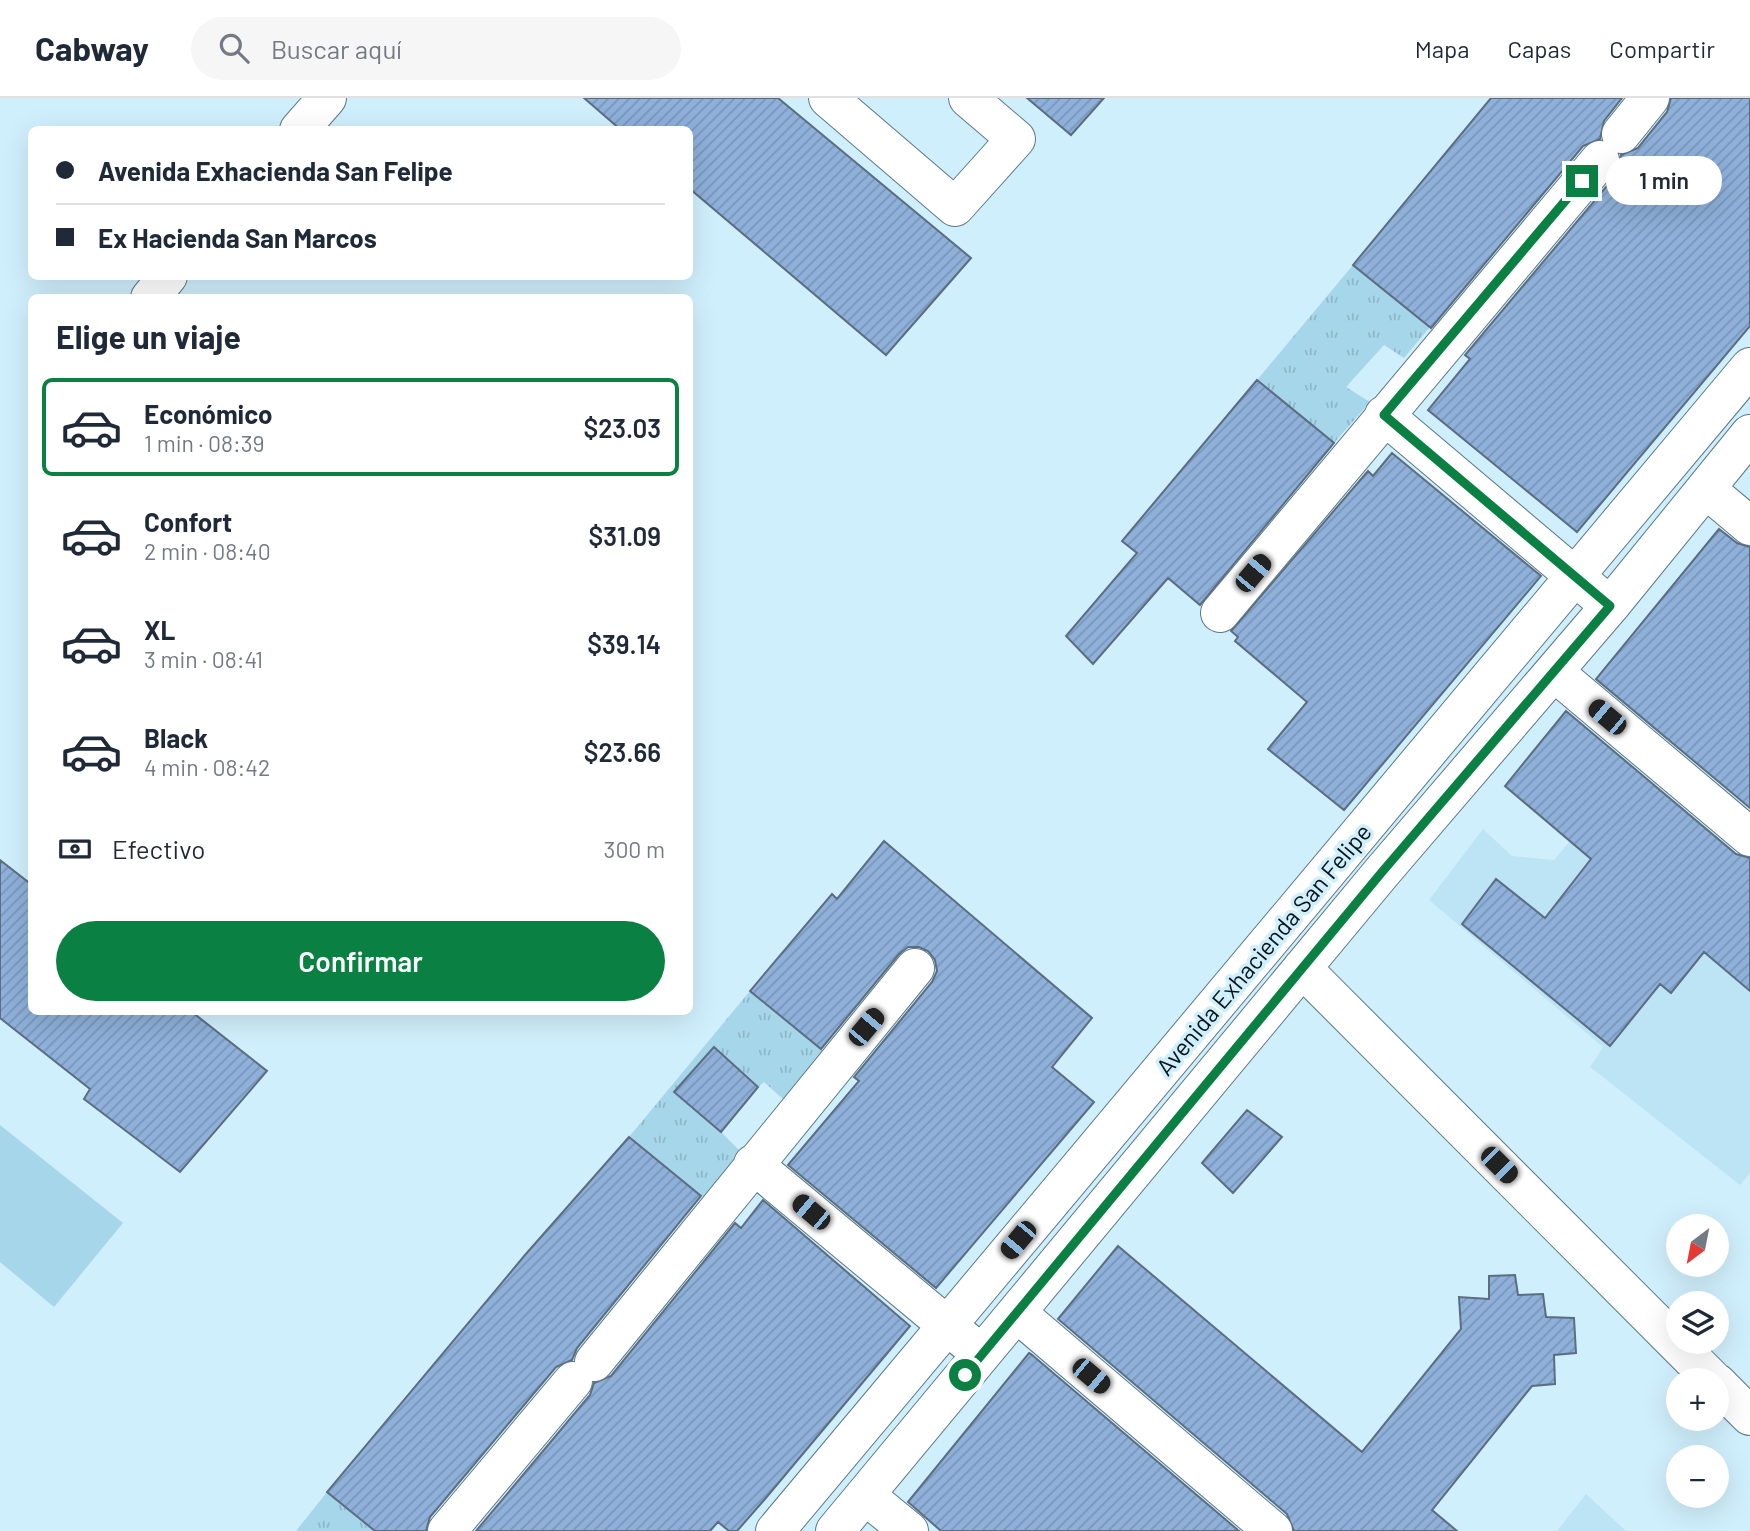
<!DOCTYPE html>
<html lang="es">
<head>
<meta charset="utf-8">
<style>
  body { margin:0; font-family:Barlow,sans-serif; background:#f6f6f7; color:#1f2937; height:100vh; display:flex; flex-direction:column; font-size:26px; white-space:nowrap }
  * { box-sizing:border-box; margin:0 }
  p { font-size:23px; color:#747a83 }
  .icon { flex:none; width:38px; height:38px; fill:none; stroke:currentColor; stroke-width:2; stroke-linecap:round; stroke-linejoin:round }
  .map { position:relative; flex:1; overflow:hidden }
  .side { position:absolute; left:28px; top:196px; width:665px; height:721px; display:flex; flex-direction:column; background:#fff; border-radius:10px; box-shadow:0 7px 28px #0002 }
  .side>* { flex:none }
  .guide { position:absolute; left:28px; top:28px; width:665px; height:154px; border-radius:10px; box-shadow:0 7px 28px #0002; display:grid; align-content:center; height:154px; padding:0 28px; background:#fff }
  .needle { width:46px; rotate:212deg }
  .controls { position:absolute; left:1666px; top:1116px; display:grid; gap:14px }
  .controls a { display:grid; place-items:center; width:63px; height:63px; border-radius:50%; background:#fff; box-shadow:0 7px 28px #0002; font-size:35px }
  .end { position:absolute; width:32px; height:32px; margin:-16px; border:9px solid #0b8043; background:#fff; box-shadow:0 0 0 4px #fff }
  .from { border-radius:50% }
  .bubble { position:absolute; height:49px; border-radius:24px; background:#fff; box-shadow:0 7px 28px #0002; font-size:23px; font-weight:600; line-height:49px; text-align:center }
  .car { position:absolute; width:21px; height:42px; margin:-21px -10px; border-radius:9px; box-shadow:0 0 5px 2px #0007; background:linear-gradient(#222 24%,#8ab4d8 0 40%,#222 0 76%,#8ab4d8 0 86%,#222 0) }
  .guide b { display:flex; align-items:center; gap:24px; height:66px; font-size:26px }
  .guide b+b { border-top:2px solid #e0e1e3 }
  .guide i { width:18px; height:18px; background:#1f2937 }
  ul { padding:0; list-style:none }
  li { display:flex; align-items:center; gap:21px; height:98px; margin:0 14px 10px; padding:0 14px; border:4px solid transparent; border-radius:10px }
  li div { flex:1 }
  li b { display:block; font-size:26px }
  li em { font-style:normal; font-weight:600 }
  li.active { border-color:#0b8043 }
  li>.icon { width:63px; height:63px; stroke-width:1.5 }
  h2 { padding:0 28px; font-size:32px; line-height:84px }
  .pay { display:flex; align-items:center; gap:18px; height:77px; padding:0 28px; font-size:26px }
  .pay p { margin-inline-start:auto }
  .action { display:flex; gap:14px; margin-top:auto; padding:14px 28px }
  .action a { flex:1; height:80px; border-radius:42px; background:#0b8043; color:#fff; font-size:28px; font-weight:600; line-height:80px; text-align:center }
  header { display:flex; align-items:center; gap:42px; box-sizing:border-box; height:98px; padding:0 35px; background:#fff; border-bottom:2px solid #e0e1e3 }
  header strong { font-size:33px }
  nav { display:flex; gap:38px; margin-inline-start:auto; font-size:24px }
  .search { width:490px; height:63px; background:#f6f6f7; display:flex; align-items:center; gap:18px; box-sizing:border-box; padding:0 24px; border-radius:38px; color:#747a83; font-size:26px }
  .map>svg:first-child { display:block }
</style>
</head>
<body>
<header>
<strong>Cabway</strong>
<div class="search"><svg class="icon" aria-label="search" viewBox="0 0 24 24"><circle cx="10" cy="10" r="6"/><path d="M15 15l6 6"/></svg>Buscar aquí</div>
<nav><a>Mapa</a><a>Capas</a><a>Compartir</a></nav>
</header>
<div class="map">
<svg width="1750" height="1433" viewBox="0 0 1750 1433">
  <defs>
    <pattern id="park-tufts" width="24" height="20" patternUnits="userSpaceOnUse" patternTransform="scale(1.75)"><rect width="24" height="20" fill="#a6d6ea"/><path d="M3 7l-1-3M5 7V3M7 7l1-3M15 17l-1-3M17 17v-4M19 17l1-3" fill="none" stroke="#8eb7c8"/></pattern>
    <pattern id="building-hatch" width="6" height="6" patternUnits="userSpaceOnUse" patternTransform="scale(1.75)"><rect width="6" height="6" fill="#8eb0d9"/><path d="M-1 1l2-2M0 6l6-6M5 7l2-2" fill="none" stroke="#7996ba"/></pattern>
  </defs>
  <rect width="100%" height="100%" fill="#d0effc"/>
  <path fill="#bde4f5" d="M1483 731 1512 758 1554 762 1570 743 1750 893V1075L1740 1087 1590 969 1603 949 1429 802Z
    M1586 1396 1626 1433H1557Z"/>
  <path fill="#a6d6ea" d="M0 1027 123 1125 54 1209 0 1164Z"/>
  <path fill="url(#park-tufts)" d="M1353 167 1430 229 1404 260 1384 247 1346 289 1370 304 1334 345 1257 282Z
    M750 893 827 956 794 1011 764 984 758 989 721 1034 741 1054 706 1101 629 1039Z
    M327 1394 375 1433H296Z"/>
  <path fill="url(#building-hatch)" stroke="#5c6d81" stroke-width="2" d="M584 0H778L971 160 886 257 690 91V32H621Z
    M1027 0H1104L1071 37Z
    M1491 0H1622L1604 23 1600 41 1583 48 1431 230 1353 167Z
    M1671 0H1750V228L1577 434 1428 312 1470 261 1465 257 1617 76 1621 57 1638 50 1667 14Z
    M1257 282 1334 345 1200 507 1168 480 1093 566 1066 538 1137 455 1122 443Z
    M1392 355 1541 478 1344 712 1268 651 1307 604 1235 543 1238 539 1231 533 1368 373 1373 378Z
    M1719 431 1737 445 1750 449V710L1596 581Z
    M1566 613 1736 756 1750 760V893L1704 854 1671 895 1660 886 1610 948 1462 826 1496 781 1545 820 1591 761 1505 688Z
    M884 743 1092 920 1052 969 1094 1004 936 1190 788 1067 859 983 854 979 932 884 937 873 935 862 928 853 919 849H908L899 856 821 951 750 893 832 796 837 801Z
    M0 762 32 787V914H192L267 973 180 1074 84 1001 90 991 0 920Z
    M714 949 758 989 721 1034 674 994Z
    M1247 1012 1282 1039 1233 1095 1202 1065Z
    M629 1039 701 1098 577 1250 572 1262 556 1269 430 1419 426 1433H375L327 1394 525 1157Z
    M763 1102 910 1228 765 1401 737 1433H729L718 1424 710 1433H476L590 1297 594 1285 611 1278 735 1125 741 1130Z
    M1118 1148 1362 1354 1461 1231 1459 1199 1489 1201V1178L1515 1177 1518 1197 1543 1196 1546 1219 1574 1220 1576 1255 1554 1257 1555 1286 1532 1288 1432 1412 1457 1433H1294L1287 1416 1058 1221Z
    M1029 1255 1031 1256 1239 1433H941L908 1404Z"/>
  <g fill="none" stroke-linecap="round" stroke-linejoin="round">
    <g stroke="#5c7984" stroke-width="40">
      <path id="minor" d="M828 0 955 109 1016 41 968 0
        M299 32 327 0
        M1621 36 1650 0
        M150 200 168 178
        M1384 317 1597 497
        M1706 391 1750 428
        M1220 515 1600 62
        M1554 574 1750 739
        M1302 870 1714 1283
        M753 1066 967 1244
        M1017 1215 1273 1433
        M594 1264 915 870
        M1717 1285 1750 1318
        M865 1397 909 1433
        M447 1433 573 1283
        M775 1433 1750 269
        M835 1433 1382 774 1610 508 1750 336"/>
    </g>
    <use href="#minor" stroke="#fff" stroke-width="38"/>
  </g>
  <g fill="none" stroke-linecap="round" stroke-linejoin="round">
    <path stroke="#0b8043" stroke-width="9" d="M965 1277 1382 774 1610 508 1384 317 1582 83"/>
  </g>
  <g text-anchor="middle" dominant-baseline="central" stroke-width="7" stroke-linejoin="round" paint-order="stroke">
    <g font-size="24" fill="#0a1519" stroke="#d0effc">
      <text transform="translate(1263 851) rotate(-50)">Avenida Exhacienda San Felipe</text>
    </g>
  </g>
</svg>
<div class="controls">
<a><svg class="needle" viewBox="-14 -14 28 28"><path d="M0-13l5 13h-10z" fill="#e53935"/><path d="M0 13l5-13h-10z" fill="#747a83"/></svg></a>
<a><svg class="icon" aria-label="layers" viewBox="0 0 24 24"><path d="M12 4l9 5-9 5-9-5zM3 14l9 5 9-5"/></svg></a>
<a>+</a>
<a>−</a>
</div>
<i class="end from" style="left:965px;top:1277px"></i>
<i class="end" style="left:1582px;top:83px"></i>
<div class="bubble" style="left:1606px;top:58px;width:116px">1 min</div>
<i class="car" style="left:1253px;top:475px;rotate:40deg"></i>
<i class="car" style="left:1607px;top:619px;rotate:310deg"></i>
<i class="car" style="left:866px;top:929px;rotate:40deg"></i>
<i class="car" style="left:1499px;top:1067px;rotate:135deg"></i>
<i class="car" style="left:811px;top:1114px;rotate:310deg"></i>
<i class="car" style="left:1018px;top:1142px;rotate:220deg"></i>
<i class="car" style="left:1091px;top:1278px;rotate:130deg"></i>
<div class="guide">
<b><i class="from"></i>Avenida Exhacienda San Felipe</b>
<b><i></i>Ex Hacienda San Marcos</b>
</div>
<section class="side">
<h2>Elige un viaje</h2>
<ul>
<li class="active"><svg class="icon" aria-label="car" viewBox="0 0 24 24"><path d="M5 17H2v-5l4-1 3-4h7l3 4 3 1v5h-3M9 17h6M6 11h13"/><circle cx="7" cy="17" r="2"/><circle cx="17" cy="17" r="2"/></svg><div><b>Económico</b><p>1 min · 08:39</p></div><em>$23.03</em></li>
<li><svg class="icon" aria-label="car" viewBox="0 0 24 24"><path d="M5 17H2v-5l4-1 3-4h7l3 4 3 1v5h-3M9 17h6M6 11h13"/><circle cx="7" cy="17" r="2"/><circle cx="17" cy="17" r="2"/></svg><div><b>Confort</b><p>2 min · 08:40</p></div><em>$31.09</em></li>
<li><svg class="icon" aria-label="car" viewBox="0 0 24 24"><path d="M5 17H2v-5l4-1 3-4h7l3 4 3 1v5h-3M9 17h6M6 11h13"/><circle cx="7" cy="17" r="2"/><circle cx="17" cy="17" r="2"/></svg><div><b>XL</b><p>3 min · 08:41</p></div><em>$39.14</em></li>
<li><svg class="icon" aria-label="car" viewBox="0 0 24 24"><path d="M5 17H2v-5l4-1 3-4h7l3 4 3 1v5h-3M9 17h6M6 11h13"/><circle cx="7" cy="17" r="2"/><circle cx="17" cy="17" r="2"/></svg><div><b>Black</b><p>4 min · 08:42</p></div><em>$23.66</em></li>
</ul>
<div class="pay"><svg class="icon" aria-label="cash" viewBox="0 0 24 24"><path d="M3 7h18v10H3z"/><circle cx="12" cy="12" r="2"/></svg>Efectivo<p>300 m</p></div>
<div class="action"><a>Confirmar</a></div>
</section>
</div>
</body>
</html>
